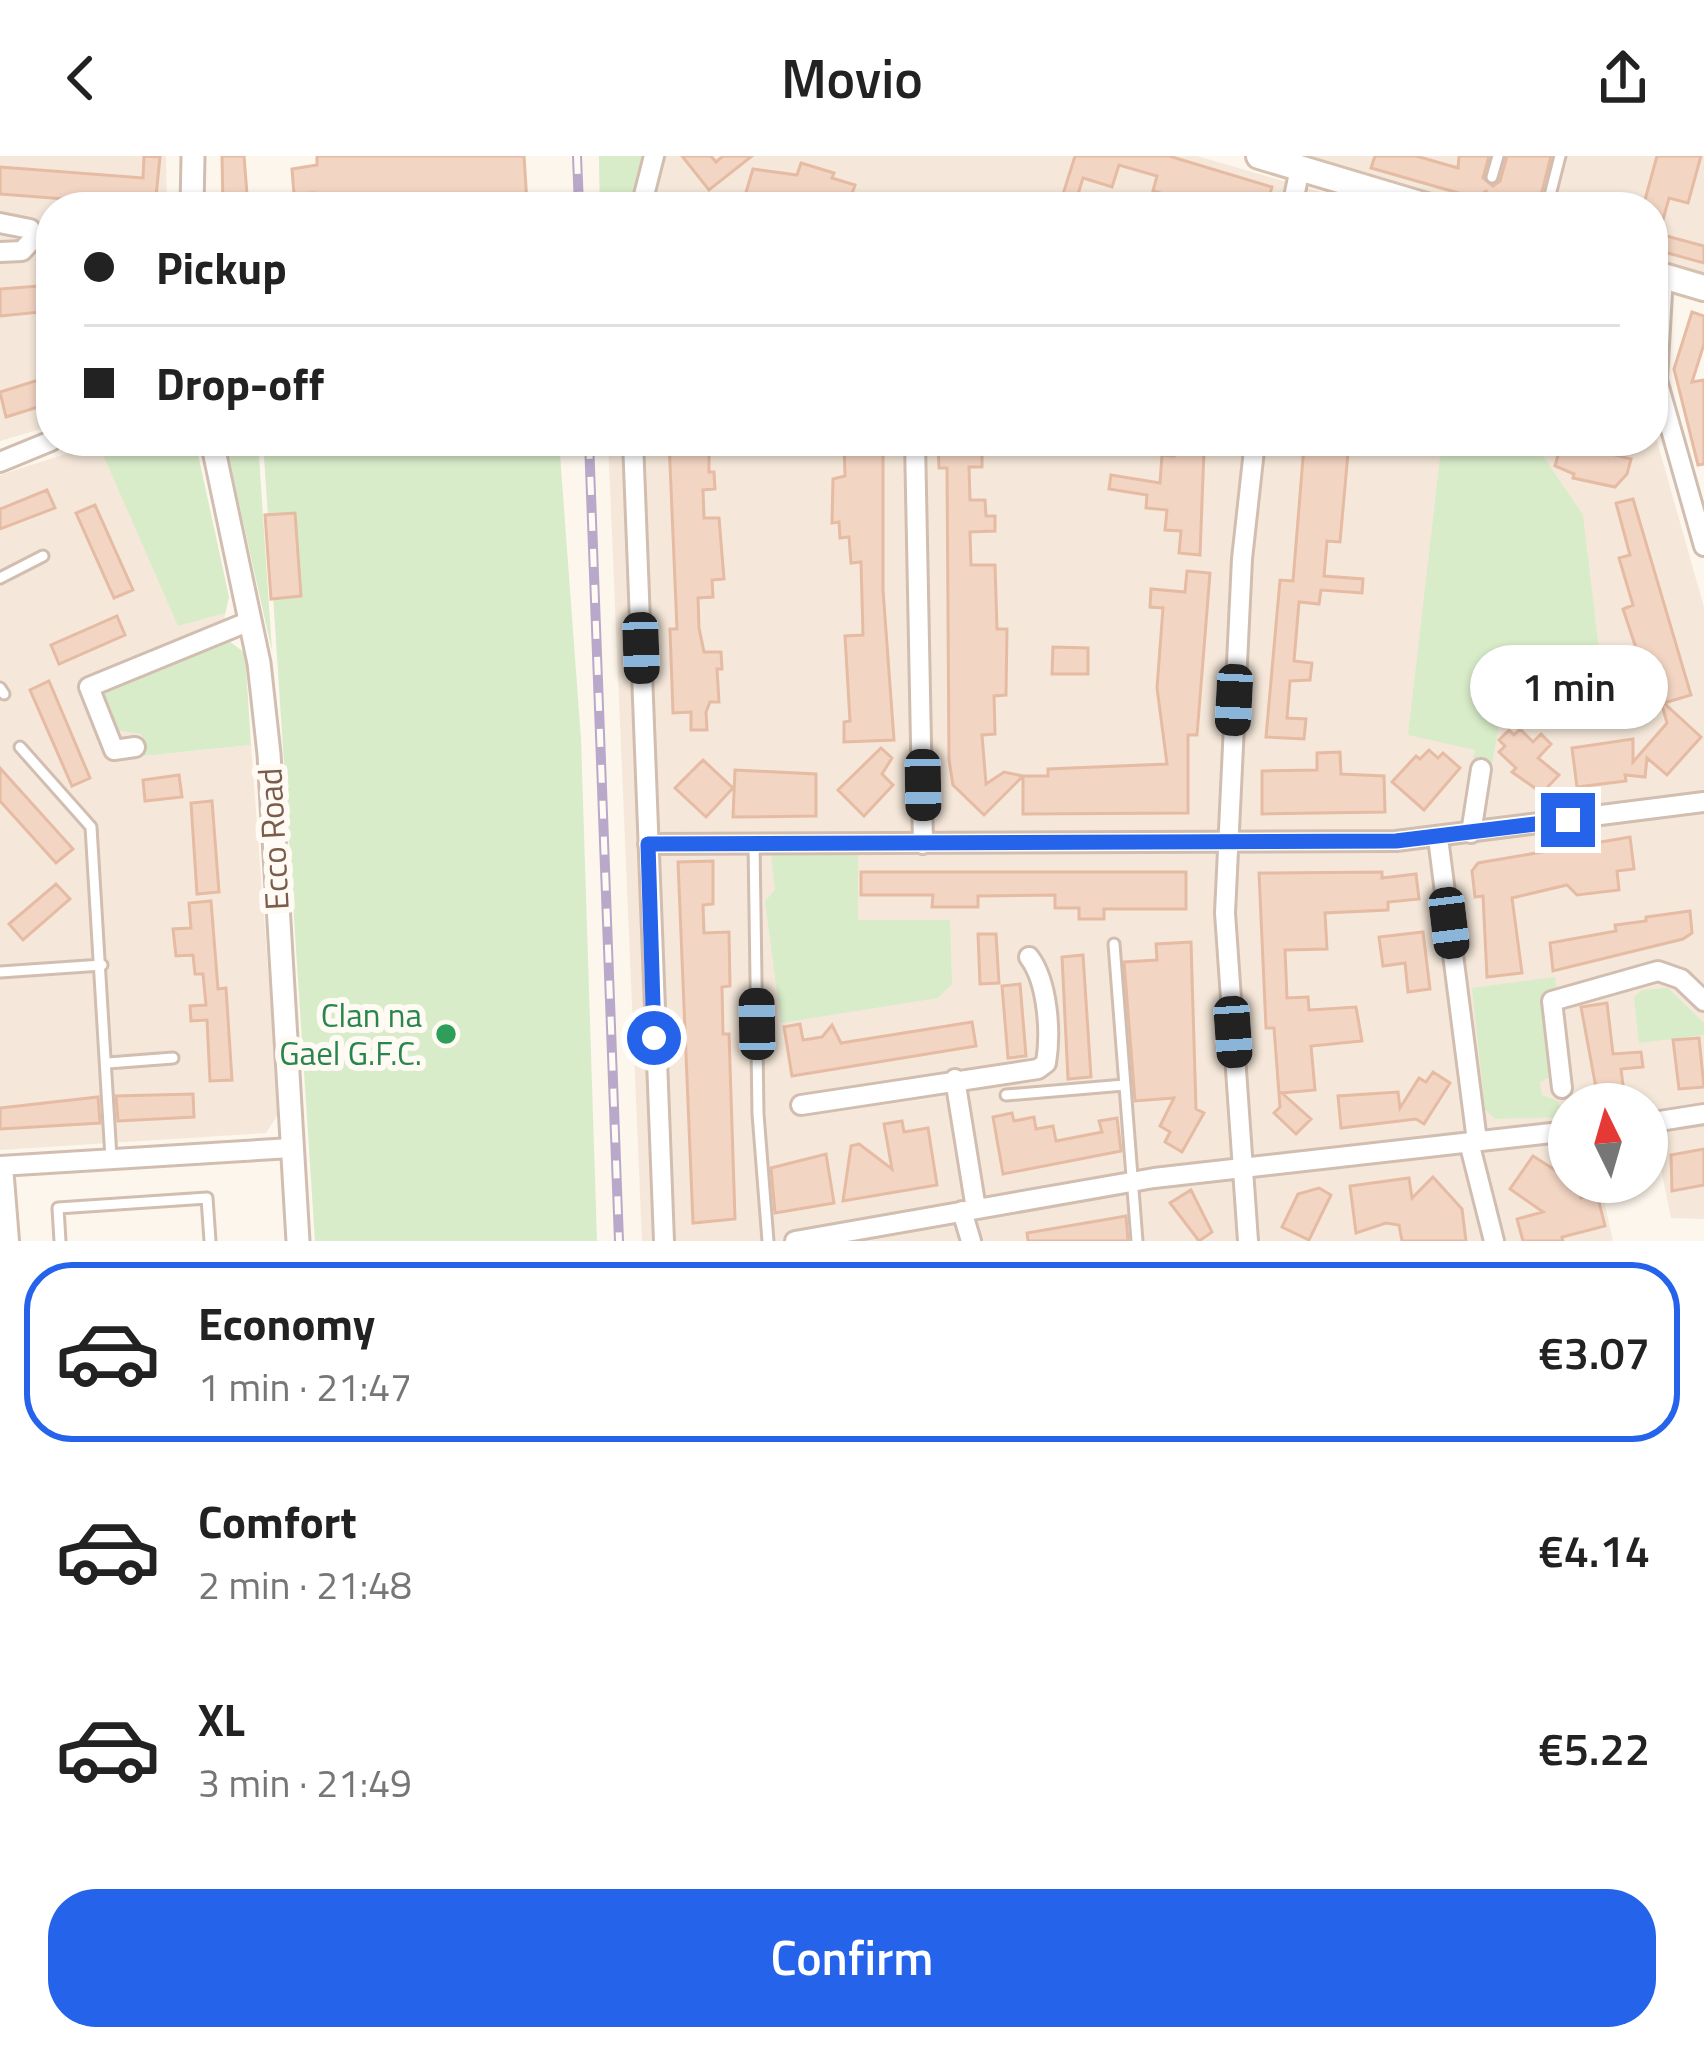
<!DOCTYPE html>
<html lang="en">
<head>
<meta charset="utf-8">
<style>
  body { margin:0; font-family:"Titillium Web",sans-serif; background:#f2f2f2; color:#222; height:100vh; display:flex; flex-direction:column; font-size:45px; white-space:nowrap }
  * { box-sizing:border-box; margin:0 }
  p { font-size:39px; color:#767676 }
  .icon { flex:none; width:66px; height:66px; fill:none; stroke:currentColor; stroke-width:2; stroke-linecap:round; stroke-linejoin:round }
  .map { position:relative; height:1085px; overflow:hidden }
  .details { display:flex; flex-direction:column; background:#fff; flex:1 }
  .details>* { flex:none }
  .guide { position:absolute; left:36px; top:36px; width:1632px; height:264px; border-radius:48px; box-shadow:0 3px 9px #0004; display:grid; align-content:center; height:264px; padding:0 48px; background:#fff }
  .needle { width:78px; rotate:355deg }
  .fabs { position:absolute; left:1548px; top:927px; display:grid; gap:24px }
  .fabs a { display:grid; place-items:center; width:120px; height:120px; border-radius:50%; background:#fff; box-shadow:0 3px 9px #0004; font-size:60px }
  .end { position:absolute; width:54px; height:54px; margin:-27px; border:15px solid #2563eb; background:#fff; box-shadow:0 0 0 6px #fff }
  .from { border-radius:50% }
  .bubble { position:absolute; height:84px; border-radius:42px; background:#fff; box-shadow:0 3px 9px #0004; font-size:39px; font-weight:600; line-height:84px; text-align:center }
  .car { position:absolute; width:36px; height:72px; margin:-36px -18px; border-radius:15px; box-shadow:0 0 9px 3px #0007; background:linear-gradient(#222 24%,#8ab4d8 0 40%,#222 0 76%,#8ab4d8 0 86%,#222 0) }
  .guide b { display:flex; align-items:center; gap:42px; height:114px; font-size:45px }
  .guide b+b { border-top:3px solid #e0e0e0 }
  .guide i { width:30px; height:30px; background:#222 }
  ul { padding:21px 0 0; list-style:none }
  li { display:flex; align-items:center; gap:36px; height:180px; margin:0 24px 18px; padding:0 24px; border:6px solid transparent; border-radius:48px }
  li div { flex:1 }
  li b { display:block; font-size:45px }
  li em { font-style:normal; font-weight:600 }
  li.selected { border-color:#2563eb }
  li>.icon { width:108px; height:108px; stroke-width:1.5 }
  .action { display:flex; gap:24px; margin-top:auto; padding:24px 48px }
  .action a { flex:1; height:138px; border-radius:48px; background:#2563eb; color:#fff; font-size:48px; font-weight:600; line-height:138px; text-align:center }
  header { display:flex; justify-content:space-between; align-items:center; height:156px; padding:0 48px; background:#fff; font-size:54px; font-weight:600 }
  .map>svg:first-child { display:block }
</style>
</head>
<body>
<header><svg class="icon" aria-label="back" viewBox="0 0 24 24"><path d="M15 5l-7 7 7 7"/></svg>Movio<svg class="icon" aria-label="share" viewBox="0 0 24 24"><path d="M12 15V3M7 8l5-5 5 5M5 13v7h14v-7"/></svg></header>
<div class="map">
<svg width="1704" height="1085" viewBox="0 0 1704 1085">
  <rect width="100%" height="100%" fill="#fdf6ec"/>
  <path fill="#f5e8da" d="M0 0H166L167 51H51V270L0 285Z
    M599 0H1197L1373 51H600Z
    M1299 0H1704V119L1653 104V51H1472Z
    M1653 271 1704 451V1063L1671 1062 1655 984H1647V948H1569V1026H1600L1613 1085H642L608 285H1653Z
    M106 285H195L229 441 221 479 141 578 145 600 251 589 279 957 266 977 0 994V319Z"/>
  <path fill="#d8ecc9" d="M599 0H645L632 51H600Z
    M195 285 229 441 225 457 178 470 98 287Z
    M225 285H258L272 495Z
    M263 285H559L581 583 597 1085H315Z
    M1442 285H1541L1539 294 1583 359 1607 562 1499 569 1491 613H1471L1475 594 1408 579Z
    M221 479 245 497 251 589 144 600 141 578 116 574 104 540 109 532Z
    M858 697V764H950L952 828 938 842 781 867 765 745 775 734 771 698Z
    M1555 821 1556 831 1543 839 1554 919 1540 926 1542 939 1558 945 1562 961 1495 963 1485 953 1472 832Z
    M1668 832 1704 867V879L1639 887 1634 841 1642 834Z"/>
  <path fill="#f3d5c3" stroke="#e6bba3" stroke-width="3" d="M144 0 160 1 155 50 0 38V11L143 22Z
    M222 0H244L248 51H223Z
    M317 0H524L527 47 315 51 314 37 294 38 292 13 317 9Z
    M682 0H711L716 6 723 0H752L709 34Z
    M1075 0H1169L1272 31 1266 51H1179L1182 43 1153 35 1157 20 1119 9 1112 31 1083 22 1074 51H1059Z
    M1375 0H1416L1458 12 1459 0H1489L1483 22 1493 30 1500 25 1507 0H1551L1538 51H1509L1494 47 1486 35 1476 42 1371 12Z
    M1657 0H1701L1688 47 1669 42 1659 78 1704 90V107L1653 93V51H1643Z
    M801 7 834 17 832 22 855 29 852 38 881 51H769L744 43 753 13 797 19Z
    M51 129V155L0 160V133Z
    M1692 156 1704 160V188L1692 226 1704 224V308L1698 309 1674 213Z
    M51 220V247L6 261 0 236Z
    M669 285H709V316H714L715 333 703 334 704 362H719L724 423 712 424 713 441 698 442 699 472 704 496H721L722 513H717L719 546H710L706 556 707 574H691V556L673 557 670 473H677Z
    M844 285H883V434L894 584 844 586V566L850 565 845 480 863 479 861 406 851 407 849 381 840 382 839 366 832 367 833 323 845 320Z
    M938 285H963V294H982V311H969L970 344H985L986 360H995V375L970 376 971 409H995L997 473H1007L1006 539 994 540 995 578 982 579 986 628 1004 616 1023 620 984 659 953 629 949 604 947 312H939Z
    M1562 285 1631 303 1627 318 1615 331 1573 322 1574 318 1555 310Z
    M1304 290 1348 297 1340 386 1327 385 1324 420 1363 423 1362 437 1321 434 1319 448 1299 446 1294 505 1312 507 1310 524 1290 525 1287 562 1306 563 1304 583 1266 581 1280 424 1293 425Z
    M1174 291 1204 294 1200 399 1179 397 1181 375 1165 374 1167 354 1146 352 1147 339 1109 333 1111 319 1160 327 1162 299 1174 300Z
    M47 334 55 352 0 373V353Z
    M1633 343 1691 539 1664 547 1701 581 1667 619 1647 602 1645 621 1625 619 1626 625 1577 631 1572 592 1633 583V606L1667 567 1654 520 1646 522 1623 453 1633 449 1619 402 1630 399 1616 347Z
    M95 349 133 434 114 442 76 357Z
    M295 357 301 440 271 443 265 359Z
    M1187 415 1210 417 1197 579H1188V657L1023 658V620H1048V613L1167 608 1157 532 1163 452 1150 451 1151 433 1185 436Z
    M117 460 125 479 59 508 51 489Z
    M1053 491 1088 492V518H1052Z
    M49 525 90 622 72 630 30 534Z
    M1520 573 1533 586 1541 578 1551 588 1538 602 1559 619 1542 637 1512 616 1516 612 1499 596 1505 590 1499 584 1509 574 1514 579Z
    M881 592 892 602 882 618 893 629 864 660 838 634Z
    M1429 594 1438 602 1443 597 1460 612 1424 654 1392 626 1416 600 1420 603Z
    M1340 596 1341 618 1384 620 1385 656 1262 658V615L1317 614V597Z
    M703 604 733 632 706 661 675 632Z
    M0 612 73 693 56 707 0 645Z
    M735 614 816 618V660L733 661Z
    M179 619 182 641 145 645 143 624Z
    M212 645 219 736 197 738 191 647Z
    M1630 681 1634 713 1617 715 1619 734 1577 739 1567 729 1512 742 1522 817 1487 821 1483 740 1475 741 1472 715 1478 707Z
    M713 705V748L703 749 704 777 729 776 730 830 722 831 723 878H729L735 1063 693 1067 678 706Z
    M861 716H1186V753H1104V763H1079V752H1055V739L978 740V751H932L933 739H861Z
    M1382 716V722L1416 718 1419 743 1388 746V754L1325 757 1327 793 1285 794 1287 842 1308 841 1309 854 1356 851 1362 885 1311 890 1315 934 1282 937 1311 963 1296 978 1274 957 1280 951 1274 872H1266L1259 717Z
    M56 728 70 743 23 784 9 768Z
    M211 745 218 833 226 832 232 924 210 925 207 864 191 865 190 850 206 849 203 818H195L193 799 176 800 173 773 191 772 189 747Z
    M1690 755 1692 777 1683 783 1553 815 1550 787 1616 775 1615 769 1646 765V761Z
    M1423 776 1430 833 1408 836 1405 807 1383 810 1379 781Z
    M978 778H996L999 827 980 828Z
    M1191 786 1196 953 1204 957 1182 996 1165 986 1170 976 1160 970 1174 942 1135 945 1124 806 1157 804 1156 788Z
    M1083 799 1091 921 1068 923 1062 801Z
    M1020 828 1026 900 1008 902 1002 830Z
    M1607 847 1613 898 1641 896 1643 911 1621 913 1625 946 1599 948 1581 851Z
    M972 866 976 890 792 920 784 871 800 868 803 884 822 881 832 869 841 887Z
    M1699 882 1704 931 1679 933 1673 884Z
    M1433 916 1450 927 1424 968 1416 963 1341 972 1338 940 1398 936 1400 952 1419 922 1426 926Z
    M193 938 194 961 118 965 116 940Z
    M98 941 100 967 0 973V952Z
    M1012 957 1014 965 1034 961 1036 973 1053 970 1056 985 1102 976 1099 965 1117 962 1121 995 1003 1018 993 961Z
    M902 965 904 976 928 972 937 1029 843 1045 851 990 859 988 892 1013 884 968Z
    M1704 993V1029L1672 1035 1671 999Z
    M826 998 834 1047 775 1057 771 1012Z
    M1533 1000 1577 1028 1581 1042 1597 1038 1605 1070 1562 1081 1563 1085H1523L1517 1063 1543 1056 1510 1033Z
    M1433 1021 1462 1053 1466 1085H1402L1399 1069 1386 1067 1356 1077 1350 1030 1409 1022 1412 1042Z
    M1319 1032 1331 1039 1309 1084 1282 1071 1298 1038Z
    M1191 1034 1212 1076 1199 1085 1170 1047Z
    M1126 1060 1128 1085H1028L1027 1077Z"/>
  <g fill="none" stroke-linecap="round" stroke-linejoin="round">
    <g stroke="#d1beb0" stroke-width="15">
      <path id="service" d="M1492 21 1498 0
        M1483 51 1485 44
        M1547 51 1560 0
        M0 422 43 400
        M0 532 4 538
        M20 591 91 671 111 1002
        M754 687 758 958 768 1085
        M1114 788 1137 1085
        M0 816 102 809
        M108 907 173 902
        M1006 939 1124 929
        M60 1085 58 1052 207 1042 210 1085"/>
    </g>
    <g stroke="#d1beb0" stroke-width="24">
      <path id="minor" d="M641 51 654 0
        M1292 51 1300 12
        M0 67 30 73 32 84 22 95 0 96
        M1663 120 1657 224 1704 390
        M633 285 664 1085
        M915 285 923 688
        M0 306 51 285
        M135 591 114 594 89 531 250 465
        M1471 677 1481 613
        M1438 682 1477 985
        M648 688 1396 685 1704 646
        M955 923 976 1053
        M1562 932 1552 845 1658 815 1681 823 1704 845
        M801 949 1038 913 1046 907C1051 877 1048 826 1029 801
        M1647 967 1704 958
        M1469 986 1494 1085
        M0 1010 291 992
        M3 1010 9 1085
        M962 1055 971 1085
        M795 1085 1154 1022 1569 975
        M1248 1085 1225 757 1242 403 1255 285"/>
    </g>
    <g stroke="#d1beb0" stroke-width="27">
      <path id="tertiary" d="M192 51 193 0
        M212 285 259 507 269 598 298 1085"/>
    </g>
    <g stroke="#d6c0b0" stroke-width="30">
      <path id="secondary" d="M1259 0 1430 51
        M1653 117 1704 132"/>
    </g>
    <use href="#service" stroke="#fff" stroke-width="9"/>
    <use href="#minor" stroke="#fff" stroke-width="18"/>
    <use href="#tertiary" stroke="#fff" stroke-width="21"/>
    <use href="#secondary" stroke="#fff" stroke-width="24"/>
    <g stroke="#b9a8c9" stroke-width="10">
      <path id="rail" d="M577 0 579 51
        M589 285 619 1085"/>
    </g>
    <use href="#rail" stroke="#fffaf3" stroke-width="6" stroke-dasharray="18" stroke-linecap="butt"/>
  </g>
  <g fill="none" stroke-linecap="round" stroke-linejoin="round">
    <path stroke="#2563eb" stroke-width="15" d="M654 882 648 688 1396 685 1568 664"/>
  </g>
  <circle fill="#2e9e5b" stroke="#fffaf3" stroke-width="4.5" cx="446" cy="878" r="12"/>
  <g text-anchor="middle" dominant-baseline="central" stroke-width="12" stroke-linejoin="round" paint-order="stroke">
    <g font-size="33" fill="#7a5c4d" stroke="#fffaf3">
      <text transform="translate(273 683) rotate(-93)">Ecco Road</text>
    </g>
    <g font-size="33" fill="#27864d" stroke="#fffaf3" text-anchor="end">
      <text x="422" y="859">Clan na<tspan x="422" dy="38">Gael G.F.C.</tspan></text>
    </g>
  </g>
</svg>
<div class="fabs">
<a><svg class="needle" viewBox="-14 -14 28 28"><path d="M0-13l5 13h-10z" fill="#e53935"/><path d="M0 13l5-13h-10z" fill="#767676"/></svg></a>
</div>
<i class="end from" style="left:654px;top:882px"></i>
<i class="end" style="left:1568px;top:664px"></i>
<div class="bubble" style="left:1470px;top:489px;width:198px">1 min</div>
<i class="car" style="left:641px;top:492px;rotate:178deg"></i>
<i class="car" style="left:1234px;top:544px;rotate:183deg"></i>
<i class="car" style="left:923px;top:629px;rotate:179deg"></i>
<i class="car" style="left:1449px;top:767px;rotate:173deg"></i>
<i class="car" style="left:757px;top:868px;rotate:359deg"></i>
<i class="car" style="left:1233px;top:876px;rotate:176deg"></i>
<div class="guide">
<b><i class="from"></i>Pickup</b>
<b><i></i>Drop-off</b>
</div>
</div>
<section class="details">
<ul>
<li class="selected"><svg class="icon" aria-label="car" viewBox="0 0 24 24"><path d="M5 17H2v-5l4-1 3-4h7l3 4 3 1v5h-3M9 17h6M6 11h13"/><circle cx="7" cy="17" r="2"/><circle cx="17" cy="17" r="2"/></svg><div><b>Economy</b><p>1 min · 21:47</p></div><em>€3.07</em></li>
<li><svg class="icon" aria-label="car" viewBox="0 0 24 24"><path d="M5 17H2v-5l4-1 3-4h7l3 4 3 1v5h-3M9 17h6M6 11h13"/><circle cx="7" cy="17" r="2"/><circle cx="17" cy="17" r="2"/></svg><div><b>Comfort</b><p>2 min · 21:48</p></div><em>€4.14</em></li>
<li><svg class="icon" aria-label="car" viewBox="0 0 24 24"><path d="M5 17H2v-5l4-1 3-4h7l3 4 3 1v5h-3M9 17h6M6 11h13"/><circle cx="7" cy="17" r="2"/><circle cx="17" cy="17" r="2"/></svg><div><b>XL</b><p>3 min · 21:49</p></div><em>€5.22</em></li>
</ul>
<div class="action"><a>Confirm</a></div>
</section>
</body>
</html>
